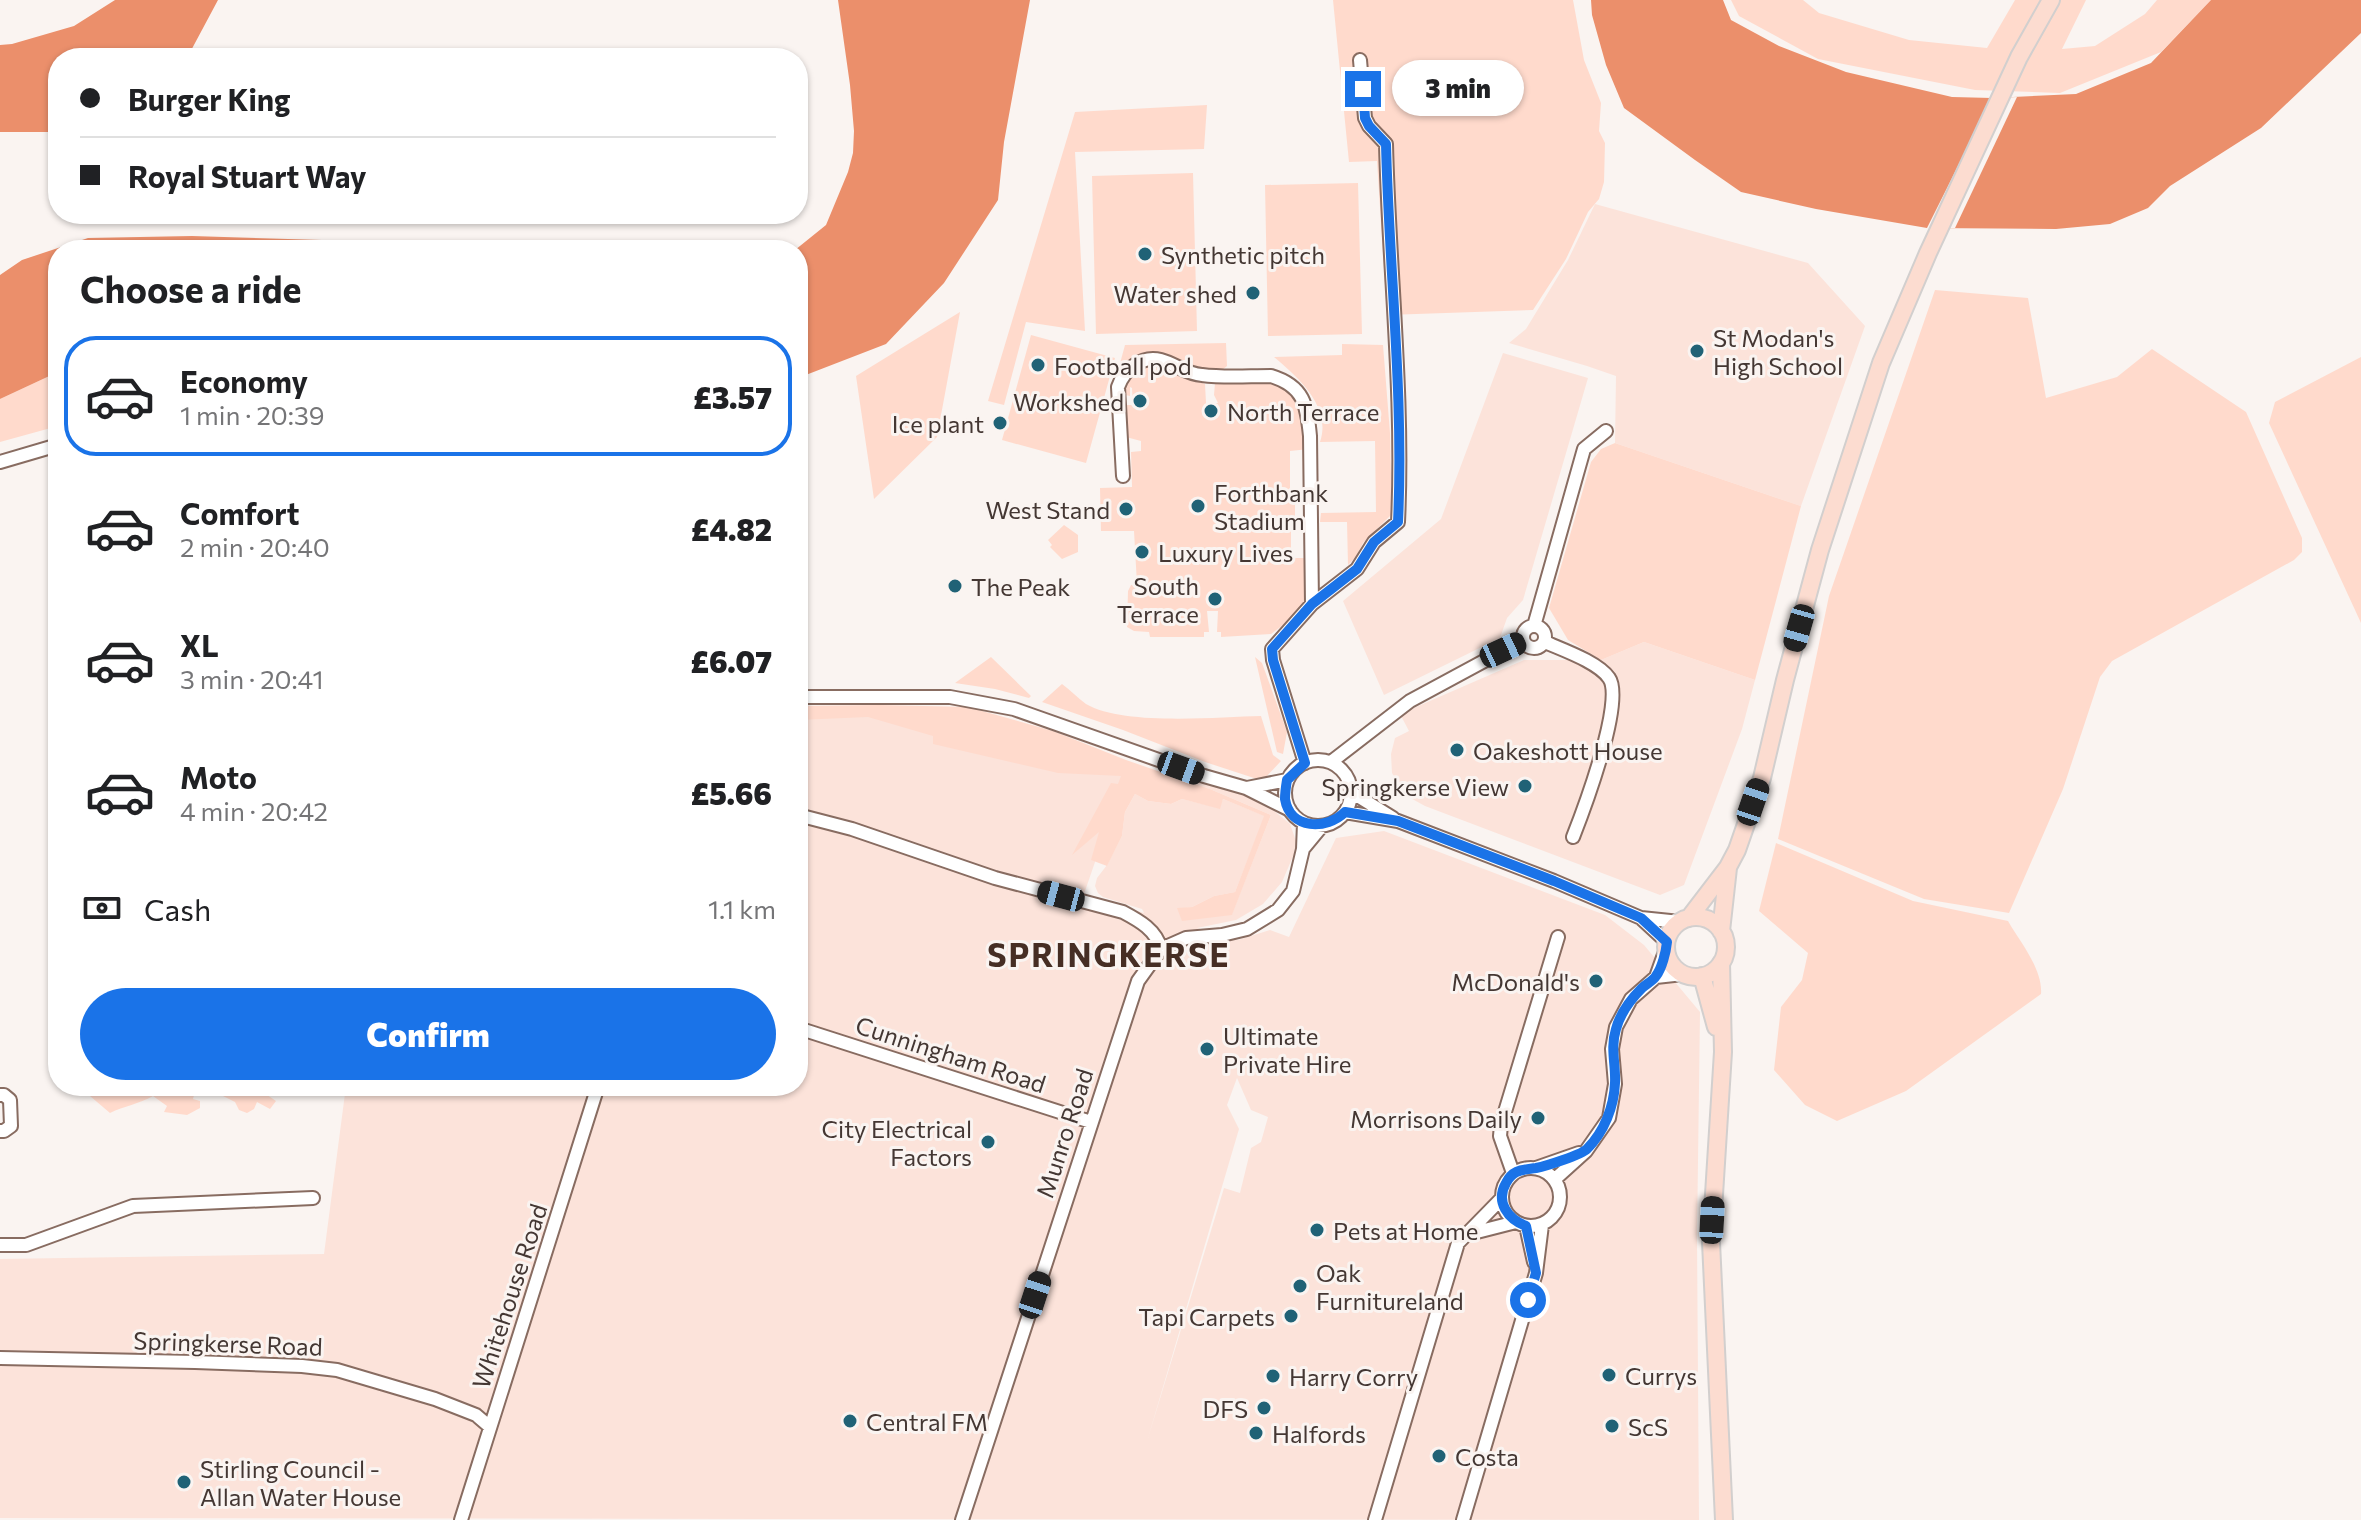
<!DOCTYPE html>
<html lang="en">
<head>
<meta charset="utf-8">
<style>
  body { margin:0; font-family:Commissioner,sans-serif; background:#f2f2f2; color:#202124; height:100vh; display:flex; flex-direction:column; font-size:30px; white-space:nowrap }
  * { box-sizing:border-box; margin:0 }
  p { font-size:26px; color:#757577 }
  .icon { flex:none; width:44px; height:44px; fill:none; stroke:currentColor; stroke-width:2; stroke-linecap:round; stroke-linejoin:round }
  .map { position:relative; flex:1; overflow:hidden }
  .sheet { position:absolute; left:48px; top:240px; width:760px; height:856px; display:flex; flex-direction:column; background:#fff; border-radius:32px; box-shadow:0 2px 6px #0004 }
  .sheet>* { flex:none }
  .guide { position:absolute; left:48px; top:48px; width:760px; height:176px; border-radius:32px; box-shadow:0 2px 6px #0004; display:grid; align-content:center; height:176px; padding:0 32px; background:#fff }
  .end { position:absolute; width:36px; height:36px; margin:-18px; border:10px solid #1a73e8; background:#fff; box-shadow:0 0 0 4px #fff }
  .from { border-radius:50% }
  .bubble { position:absolute; height:56px; border-radius:28px; background:#fff; box-shadow:0 2px 6px #0004; font-size:26px; font-weight:800; line-height:56px; text-align:center }
  .car { position:absolute; width:24px; height:48px; margin:-24px -12px; border-radius:10px; box-shadow:0 0 6px 2px #0007; background:linear-gradient(#222 24%,#8ab4d8 0 40%,#222 0 76%,#8ab4d8 0 86%,#222 0) }
  .guide b { display:flex; align-items:center; gap:28px; height:76px; font-size:30px }
  .guide b+b { border-top:2px solid #e0e0e0 }
  .guide i { width:20px; height:20px; background:#202124 }
  ul { padding:0; list-style:none }
  li { display:flex; align-items:center; gap:24px; height:120px; margin:0 16px 12px; padding:0 16px; border:4px solid transparent; border-radius:32px }
  li div { flex:1 }
  li b { display:block; font-size:30px }
  li em { font-style:normal; font-weight:800 }
  li.on { border-color:#1a73e8 }
  li>.icon { width:72px; height:72px; stroke-width:1.5 }
  h2 { padding:0 32px; font-size:36px; line-height:96px }
  .pay { display:flex; align-items:center; gap:20px; height:88px; padding:0 32px; font-size:30px }
  .pay p { margin-inline-start:auto }
  .button { display:flex; gap:16px; margin-top:auto; padding:16px 32px }
  .button a { flex:1; height:92px; border-radius:48px; background:#1a73e8; color:#fff; font-size:32px; font-weight:800; line-height:92px; text-align:center }
  .map>svg:first-child { display:block }
</style>
</head>
<body>
<div class="map">
<svg width="2361" height="1520" viewBox="0 0 2361 1520">
  <rect width="100%" height="100%" fill="#faf4f1"/>
  <path fill="#fce3da" fill-rule="evenodd" d="M1595 204 1808 263 1865 326 1801 506 1615 443 1616 376 1587 366 1509 343 1526 329 1568 260Z
    M1503 353 1588 378 1523 600 1507 618 1500 638 1384 695 1343 601 1441 519Z
    M1644 642 1755 680 1742 729 1684 885 1660 895 1425 806 1405 795 1392 773 1391 754 1395 738 1409 731 1400 714 1524 660H1601Z
    M798 708H957L1127 769 1084 894 1144 913 1142 909 1103 897 1098 893 1095 886 1097 878 1107 865 1122 836 1125 812 1135 794 1148 801 1171 804 1182 799 1219 808 1223 799 1265 816 1235 892 1214 896 1192 907 1178 909 1232 914 1271 815 1210 789 1166 774 1244 791 1261 800 1290 824 1296 841 1294 854 1282 882 1263 904 1236 920 1197 928 1238 940 1270 930 1289 937 1336 838 1384 831 1605 915 1644 945 1700 1012 1697 1236 1699 1520 0 1518V1259L324 1254 346 1086H798ZM1237 1078 1251 1110 1268 1117 1261 1142 1251 1148 1240 1193 1224 1188 1148 1438 1239 1129 1227 1105Z"/>
  <path fill="#ffdacc" d="M1333 0H1573L1584 60 1601 103 1599 131 1605 143 1604 182 1599 199 1588 212 1566 259 1533 310 1387 315 1377 161 1349 162Z
    M1731 0H1803L1819 13 1909 40 1987 48 2015 0H2086L2062 49 2095 46 2145 14 2157 0H2211L2161 52 2060 93 1975 90 1818 59 1739 16Z
    M1207 105 1204 149 1075 152 1085 331 1026 322 1004 405 988 401 1075 112Z
    M1193 173 1197 331 1096 334 1092 176Z
    M1358 183 1362 334 1268 336 1265 185Z
    M1935 290 2028 298 2046 398 2117 377 2152 349 2246 412 2302 538V552L2294 560 2112 661 2100 677 2063 789 2009 913 1924 899 1778 839 1829 596Z
    M960 312 937 437 874 499 856 376Z
    M1031 335 1115 358 1086 463 1002 440Z
    M1226 343 1227 366C1209 383 1173 364 1152 357L1113 389 1125 345Z
    M1342 344 1383 345 1390 433 1392 514 1363 543 1356 557 1348 565 1347 522H1320L1321 513 1376 512 1375 441 1320 442C1332 407 1298 377 1274 357L1342 355Z
    M2361 357V623L2269 423 2275 402Z
    M1159 364 1205 384 1206 403H1218L1214 395 1215 383H1277L1298 399 1309 449 1290 451V494H1295V518H1291V558H1309L1307 601 1287 622 1271 634 1221 637V632H1217L1218 611H1207L1209 632H1204V637H1150L1149 632 1134 631 1127 627 1128 591 1131 585 1137 584 1134 531H1101L1100 488 1132 487 1131 452 1141 451V441L1126 437V405H1133L1132 388 1130 387V396L1125 395C1123 373 1140 367 1159 364Z
    M58 372V426L0 442V399Z
    M1615 443 1801 506 1755 680 1644 642 1601 660 1568 640 1549 608 1591 462 1601 449Z
    M1064 525 1078 535V552L1062 559 1050 547 1052 545 1048 540Z
    M991 657 1031 696 1029 698 995 689 955 683Z
    M1255 657 1262 663 1287 732 1283 754 1277 752Z
    M1062 684C1070 690 1078 698 1086 704 1123 726 1217 717 1261 716L1273 755 1281 761 1266 777 1257 779 1205 762 1123 730 1042 702Z
    M879 705 968 707 1053 731 1126 760 1210 789 1271 815 1232 915 1182 921 1177 908 1192 907 1214 896 1235 892 1264 816 1223 799 1220 809 1182 799 1171 804 1148 801 1135 794 1125 812 1122 836 1107 866 1091 860 1099 832 1072 855 1111 783 1118 784 1121 776 1058 773 933 744V736L868 717 798 720V706Z
    M1776 843 1913 901 2008 921C2020 942 2043 969 2041 994L1906 1091 1837 1121 1805 1105 1774 1070 1781 1007 1802 980 1808 953 1759 911Z
    M84 1086C101 1086 122 1090 137 1086H254L276 1101 270 1109 257 1102 254 1109 247 1113 239 1110 235 1102 223 1096 194 1095 193 1099 200 1101V1108L187 1115 164 1112 167 1106 153 1096C139 1104 124 1106 110 1113L90 1096H83L81 1090Z"/>
  <path fill="#eb8f6b" d="M115 0H218L187 58H58V132H0V45L12 44 74 26Z
    M838 0H1030L1004 142 998 200 944 283 886 344 798 378V250H795L826 225 848 172 853 153 854 131 850 85Z
    M1591 0H1723L1731 20 1779 46 1846 72 1952 97 1992 98 2076 94 2151 63 2211 0H2361V33L2261 128 2170 186 2148 208 2110 224 2056 229 1927 228 1816 209 1741 192 1695 160 1624 108 1606 65 1592 15Z
    M192 236 322 240 433 250H58V372L0 399V275L22 260 88 238Z"/>
  <path fill="#faf4f1" d="M2017 97 1955 228H1927L1992 98Z"/>
  <g fill="none" stroke-linecap="round" stroke-linejoin="round">
    <g stroke="#886c61" stroke-width="16">
      <path id="minor" d="M0 462 58 445
        M1123 476 1118 387C1124 370 1141 355 1161 360 1176 364 1186 374 1202 375 1224 378 1248 376 1271 376 1304 386 1307 405 1310 436L1312 604 1272 649 1273 660 1305 763
        M1312 604 1357 569 1374 542 1398 522C1404 396 1389 270 1386 144L1369 126 1365 118 1360 60
        M1523 637a11 11 0 1 1 22 0a11 11 0 1 1-22 0Z
        M1534 626 1584 449 1606 431
        M1545 642C1563 650 1598 662 1609 678 1625 700 1584 809 1573 837
        M798 697H950L1014 709 1204 776 1246 788 1290 810
        M1285 793a33 33 0 1 1 66 0a33 33 0 1 1-66 0Z
        M1331 762 1410 701 1523 640
        M1247 788 1287 780
        M1351 792 1393 818
        M1345 812 1398 821 1554 881 1641 918 1680 922
        M798 815 852 829 995 878 1123 912C1140 921 1156 930 1161 949
        M1304 823 1303 849 1322 826
        M1641 918 1667 942
        M1656 977 1683 974
        M798 1028 1091 1122
        M0 1095H4L10 1100 11 1126 4 1131H0
        M1502 1197a29 29 0 1 1 58 0a29 29 0 1 1-58 0Z
        M1536 1168 1579 1153
        M1513 1173 1500 1136 1501 1125 1558 937
        M1555 1179 1586 1151 1609 1118 1615 1084 1612 1049 1616 1027 1631 999 1656 977 1666 949
        M1526 1226 1534 1262
        M1469 1234 1516 1222
        M0 1245H26L133 1206 313 1198
        M0 1358 195 1362 302 1366 337 1370 435 1399 476 1415 490 1427
        M461 1520 598 1086
        M962 1520 1138 981 1161 949 1186 938 1222 935 1247 929 1278 910 1293 891 1303 849
        M1375 1520 1458 1243 1502 1198
        M1463 1520 1536 1273 1542 1225"/>
    </g>
    <g stroke="#d2cfce" stroke-width="20">
      <path id="major" d="M1666 947a30 30 0 1 1 60 0a30 30 0 1 1-60 0Z
        M1689 918 1728 867 1737 850 1762 778 1785 680 1820 550 1881 363 1928 253 2019 57 2051 0
        M1721 931 1728 868
        M1721 963 1723 1052 1711 1242 1724 1520
        M1702 976 1716 1027"/>
    </g>
    <use href="#minor" stroke="#fff" stroke-width="12"/>
    <use href="#major" stroke="#fcdcd0" stroke-width="16"/>
  </g>
  <g fill="none" stroke-linecap="round" stroke-linejoin="round">
    <path stroke="#1a73e8" stroke-width="10" d="M1363 89 1365 118 1369 126 1386 144C1389 270 1404 396 1398 522L1374 542 1357 569 1312 604 1272 649 1273 660 1305 763 1287 780C1286 786 1285 793 1285 799 1290 830 1327 830 1345 812L1398 821 1554 881 1641 918 1667 942C1666 952 1662 968 1656 976 1653 981 1646 984 1642 988 1631 999 1620 1014 1616 1029 1610 1048 1616 1065 1615 1083 1614 1107 1604 1132 1587 1149 1581 1155 1546 1166 1536 1168 1523 1170 1513 1169 1506 1183 1495 1202 1508 1219 1526 1226L1536 1273 1528 1300"/>
  </g>
  <g fill="#206276" stroke="#faf4f1" stroke-width="3">
    <circle cx="1145" cy="254" r="8"/>
    <circle cx="1253" cy="293" r="8"/>
    <circle cx="1697" cy="351" r="8"/>
    <circle cx="1038" cy="365" r="8"/>
    <circle cx="1140" cy="401" r="8"/>
    <circle cx="1211" cy="411" r="8"/>
    <circle cx="1000" cy="423" r="8"/>
    <circle cx="1198" cy="506" r="8"/>
    <circle cx="1126" cy="509" r="8"/>
    <circle cx="1142" cy="552" r="8"/>
    <circle cx="955" cy="586" r="8"/>
    <circle cx="1215" cy="599" r="8"/>
    <circle cx="1457" cy="750" r="8"/>
    <circle cx="1525" cy="786" r="8"/>
    <circle cx="1596" cy="981" r="8"/>
    <circle cx="1207" cy="1049" r="8"/>
    <circle cx="1538" cy="1118" r="8"/>
    <circle cx="988" cy="1142" r="8"/>
    <circle cx="1317" cy="1230" r="8"/>
    <circle cx="1300" cy="1286" r="8"/>
    <circle cx="1291" cy="1316" r="8"/>
    <circle cx="1609" cy="1375" r="8"/>
    <circle cx="1273" cy="1376" r="8"/>
    <circle cx="1264" cy="1408" r="8"/>
    <circle cx="850" cy="1421" r="8"/>
    <circle cx="1612" cy="1426" r="8"/>
    <circle cx="1256" cy="1433" r="8"/>
    <circle cx="1439" cy="1456" r="8"/>
    <circle cx="184" cy="1482" r="8"/>
  </g>
  <g text-anchor="middle" dominant-baseline="central" stroke-width="6" stroke-linejoin="round" paint-order="stroke">
    <g font-size="24" fill="#443733" stroke="#faf4f1" text-anchor="start">
      <text x="1161" y="254">Synthetic pitch</text>
      <text x="1237" y="293" text-anchor="end">Water shed</text>
      <text x="1713" y="337">St Modan's<tspan x="1713" dy="28">High School</tspan></text>
      <text x="1054" y="365">Football pod</text>
      <text x="1124" y="401" text-anchor="end">Workshed</text>
      <text x="1227" y="411">North Terrace</text>
      <text x="984" y="423" text-anchor="end">Ice plant</text>
      <text x="1214" y="492">Forthbank<tspan x="1214" dy="28">Stadium</tspan></text>
      <text x="1110" y="509" text-anchor="end">West Stand</text>
      <text x="1158" y="552">Luxury Lives</text>
      <text x="1199" y="585" text-anchor="end">South<tspan x="1199" dy="28">Terrace</tspan></text>
      <text x="971" y="586">The Peak</text>
      <text x="1473" y="750">Oakeshott House</text>
      <text x="1509" y="786" text-anchor="end">Springkerse View</text>
      <text x="1580" y="981" text-anchor="end">McDonald's</text>
      <text x="1223" y="1035">Ultimate<tspan x="1223" dy="28">Private Hire</tspan></text>
      <text x="1522" y="1118" text-anchor="end">Morrisons Daily</text>
      <text x="972" y="1128" text-anchor="end">City Electrical<tspan x="972" dy="28">Factors</tspan></text>
      <text x="1333" y="1230">Pets at Home</text>
      <text x="1316" y="1272">Oak<tspan x="1316" dy="28">Furnitureland</tspan></text>
      <text x="1275" y="1316" text-anchor="end">Tapi Carpets</text>
      <text x="1625" y="1375">Currys</text>
      <text x="1289" y="1376">Harry Corry</text>
      <text x="1248" y="1408" text-anchor="end">DFS</text>
      <text x="866" y="1421">Central FM</text>
      <text x="1628" y="1426">ScS</text>
      <text x="1272" y="1433">Halfords</text>
      <text x="1455" y="1456">Costa</text>
      <text x="200" y="1468">Stirling Council -<tspan x="200" dy="28">Allan Water House</tspan></text>
    </g>
    <g font-size="24" fill="#443733" stroke="#faf4f1">
      <text transform="translate(951 1054) rotate(18)">Cunningham Road</text>
      <text transform="translate(1064 1133) rotate(-72)">Munro Road</text>
      <text transform="translate(509 1296) rotate(-72)">Whitehouse Road</text>
      <text transform="translate(228 1343) rotate(2)">Springkerse Road</text>
    </g>
    <g font-size="32" font-weight="bold" letter-spacing="2" fill="#462e24" stroke="#faf4f1">
      <text x="1109" y="954">SPRINGKERSE</text>
    </g>
  </g>
</svg>
<i class="end from" style="left:1528px;top:1300px"></i>
<i class="end" style="left:1363px;top:89px"></i>
<div class="bubble" style="left:1392px;top:60px;width:132px">3 min</div>
<i class="car" style="left:1799px;top:628px;rotate:196deg"></i>
<i class="car" style="left:1503px;top:650px;rotate:65deg"></i>
<i class="car" style="left:1181px;top:768px;rotate:110deg"></i>
<i class="car" style="left:1753px;top:802px;rotate:19deg"></i>
<i class="car" style="left:1061px;top:896px;rotate:285deg"></i>
<i class="car" style="left:1712px;top:1220px;rotate:3deg"></i>
<i class="car" style="left:1035px;top:1295px;rotate:18deg"></i>
<div class="guide">
<b><i class="from"></i>Burger King</b>
<b><i></i>Royal Stuart Way</b>
</div>
<section class="sheet">
<h2>Choose a ride</h2>
<ul>
<li class="on"><svg class="icon" aria-label="car" viewBox="0 0 24 24"><path d="M5 17H2v-5l4-1 3-4h7l3 4 3 1v5h-3M9 17h6M6 11h13"/><circle cx="7" cy="17" r="2"/><circle cx="17" cy="17" r="2"/></svg><div><b>Economy</b><p>1 min · 20:39</p></div><em>£3.57</em></li>
<li><svg class="icon" aria-label="car" viewBox="0 0 24 24"><path d="M5 17H2v-5l4-1 3-4h7l3 4 3 1v5h-3M9 17h6M6 11h13"/><circle cx="7" cy="17" r="2"/><circle cx="17" cy="17" r="2"/></svg><div><b>Comfort</b><p>2 min · 20:40</p></div><em>£4.82</em></li>
<li><svg class="icon" aria-label="car" viewBox="0 0 24 24"><path d="M5 17H2v-5l4-1 3-4h7l3 4 3 1v5h-3M9 17h6M6 11h13"/><circle cx="7" cy="17" r="2"/><circle cx="17" cy="17" r="2"/></svg><div><b>XL</b><p>3 min · 20:41</p></div><em>£6.07</em></li>
<li><svg class="icon" aria-label="car" viewBox="0 0 24 24"><path d="M5 17H2v-5l4-1 3-4h7l3 4 3 1v5h-3M9 17h6M6 11h13"/><circle cx="7" cy="17" r="2"/><circle cx="17" cy="17" r="2"/></svg><div><b>Moto</b><p>4 min · 20:42</p></div><em>£5.66</em></li>
</ul>
<div class="pay"><svg class="icon" aria-label="cash" viewBox="0 0 24 24"><path d="M3 7h18v10H3z"/><circle cx="12" cy="12" r="2"/></svg>Cash<p>1.1 km</p></div>
<div class="button"><a>Confirm</a></div>
</section>
</div>
</body>
</html>
